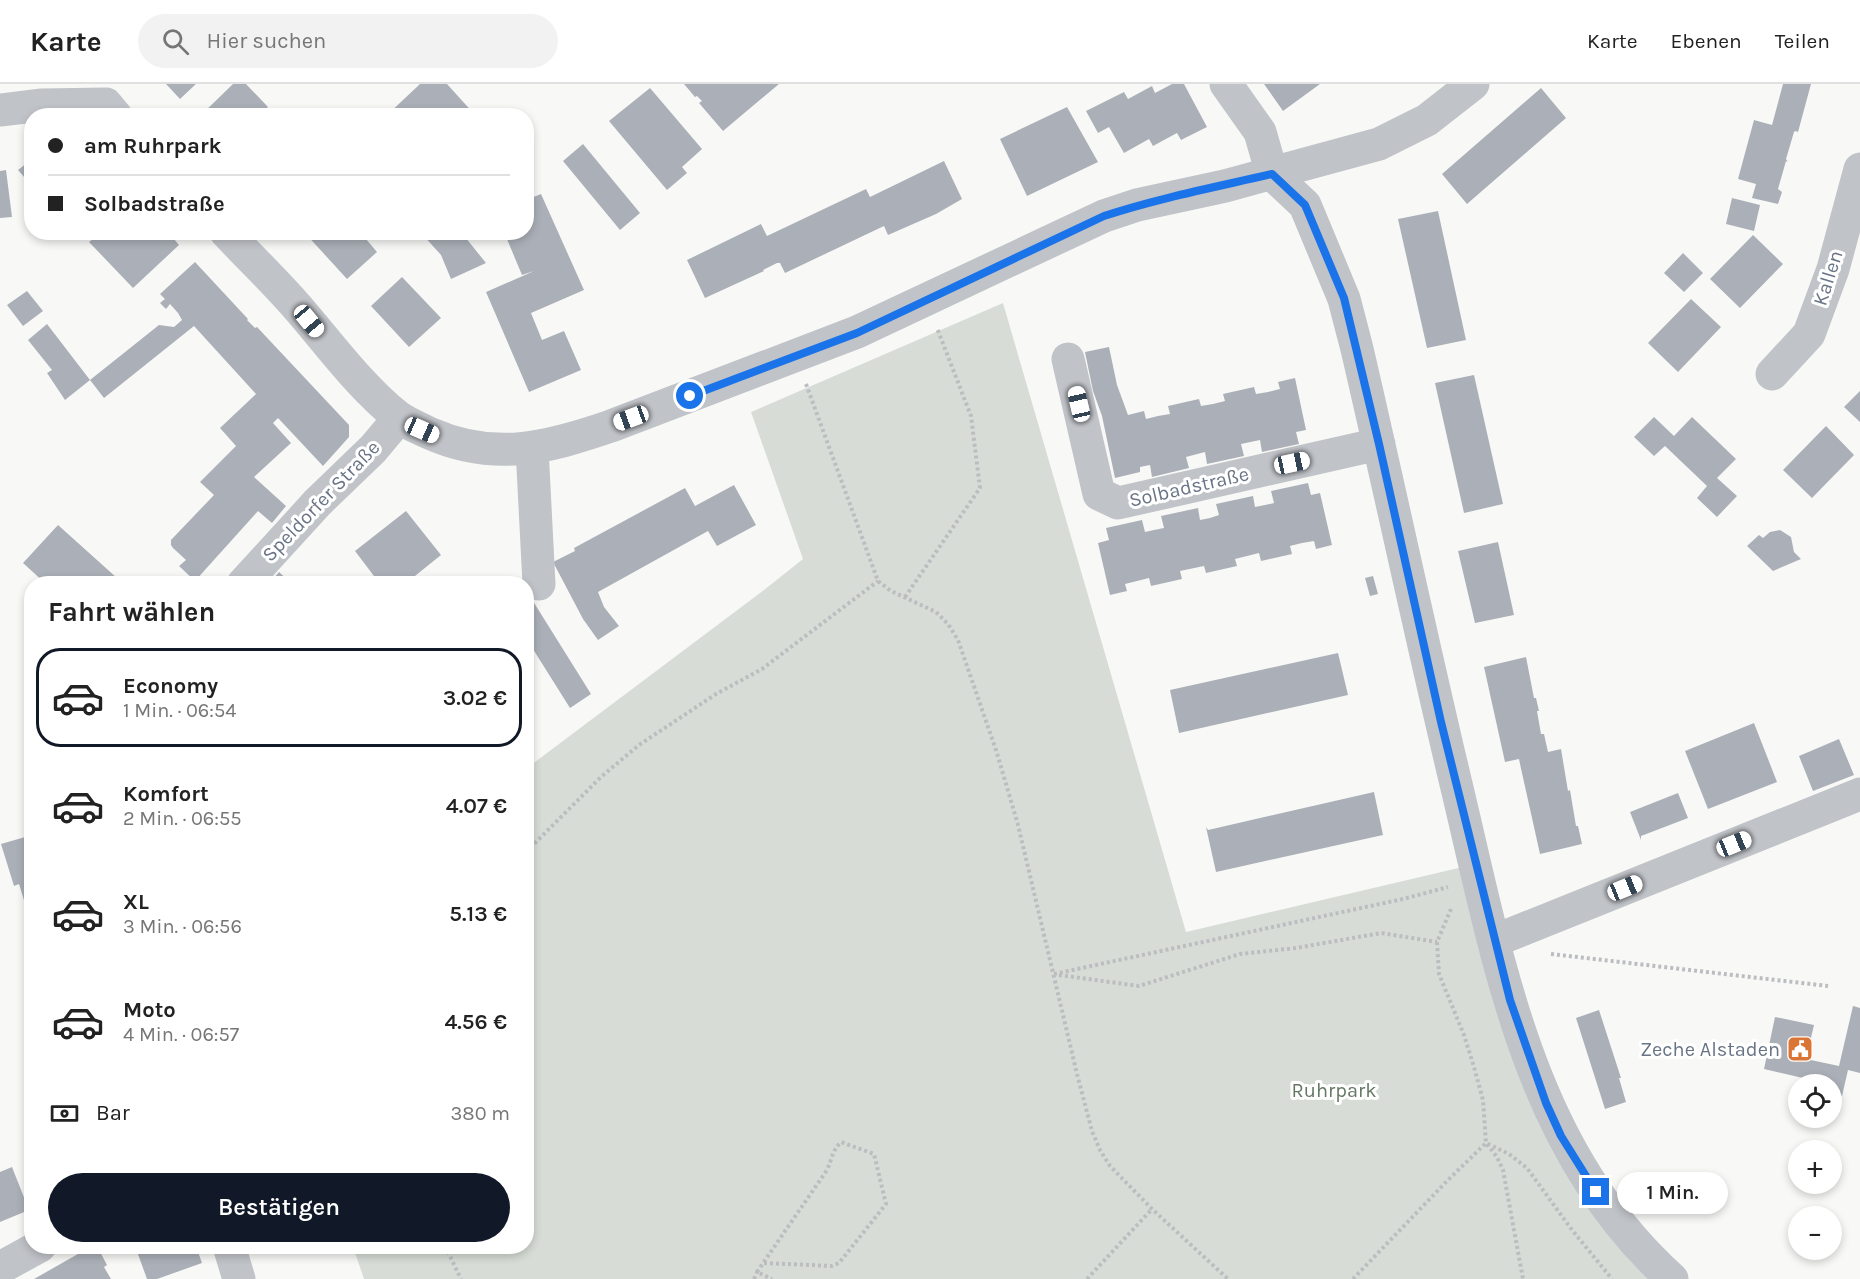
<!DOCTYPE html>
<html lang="de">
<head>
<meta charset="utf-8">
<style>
  body { margin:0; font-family:Karla,sans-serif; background:#f2f2f2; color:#222; height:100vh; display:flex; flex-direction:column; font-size:22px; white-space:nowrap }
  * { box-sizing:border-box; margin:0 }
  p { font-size:20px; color:#767676 }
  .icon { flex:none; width:33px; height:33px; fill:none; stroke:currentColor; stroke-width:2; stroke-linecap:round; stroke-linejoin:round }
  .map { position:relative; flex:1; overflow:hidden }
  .details { position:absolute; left:24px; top:492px; width:510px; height:678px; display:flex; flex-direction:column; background:#fff; border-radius:24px; box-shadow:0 3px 9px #0003 }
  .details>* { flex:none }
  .guide { position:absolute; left:24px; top:24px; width:510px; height:132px; border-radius:24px; box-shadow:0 3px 9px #0003; display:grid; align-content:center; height:132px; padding:0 24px; background:#fff }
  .buttons { position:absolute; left:1788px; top:990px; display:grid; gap:12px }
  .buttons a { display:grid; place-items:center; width:54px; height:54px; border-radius:50%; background:#fff; box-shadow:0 3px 9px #0003; font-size:30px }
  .end { position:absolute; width:27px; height:27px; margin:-14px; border:8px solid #1a73e8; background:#fff; box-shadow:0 0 0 3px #fff }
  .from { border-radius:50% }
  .bubble { position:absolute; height:42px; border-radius:21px; background:#fff; box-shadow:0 3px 9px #0003; font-size:20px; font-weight:600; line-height:42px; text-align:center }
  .car { position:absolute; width:18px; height:36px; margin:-18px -9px; border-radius:8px; box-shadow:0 0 4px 2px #0007; background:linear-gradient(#fff 24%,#345 0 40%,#fff 0 76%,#345 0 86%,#fff 0) }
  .guide b { display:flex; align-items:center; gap:21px; height:57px; font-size:22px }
  .guide b+b { border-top:2px solid #e0e0e0 }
  .guide i { width:15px; height:15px; background:#222 }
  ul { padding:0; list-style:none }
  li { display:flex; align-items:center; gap:18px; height:99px; margin:0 12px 9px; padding:0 12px; border:3px solid transparent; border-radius:24px }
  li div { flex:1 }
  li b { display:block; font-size:22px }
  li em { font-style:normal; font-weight:600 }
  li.active { border-color:#111827 }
  li>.icon { width:54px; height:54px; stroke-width:1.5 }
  h2 { padding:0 24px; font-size:27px; line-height:72px }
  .pay { display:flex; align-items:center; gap:15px; height:66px; padding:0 24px; font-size:22px }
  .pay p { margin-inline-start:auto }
  .button { display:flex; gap:12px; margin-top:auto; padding:12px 24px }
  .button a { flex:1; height:69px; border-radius:36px; background:#111827; color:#fff; font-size:24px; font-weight:600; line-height:69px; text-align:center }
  header { display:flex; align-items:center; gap:36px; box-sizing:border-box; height:84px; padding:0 30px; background:#fff; border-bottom:2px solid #e0e0e0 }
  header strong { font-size:28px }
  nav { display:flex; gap:33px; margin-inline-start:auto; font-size:21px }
  .search { width:420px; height:54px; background:#f2f2f2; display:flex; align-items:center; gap:15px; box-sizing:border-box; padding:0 21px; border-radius:33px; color:#767676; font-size:22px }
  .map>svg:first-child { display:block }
</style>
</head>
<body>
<header>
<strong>Karte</strong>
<div class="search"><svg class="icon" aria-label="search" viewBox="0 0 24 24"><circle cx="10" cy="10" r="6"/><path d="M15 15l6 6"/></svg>Hier suchen</div>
<nav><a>Karte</a><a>Ebenen</a><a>Teilen</a></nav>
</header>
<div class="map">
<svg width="1860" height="1195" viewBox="0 0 1860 1195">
  <rect width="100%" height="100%" fill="#f8f9f6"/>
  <path fill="#d7ddd6" d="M1003 219 1186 848 1467 782 1523 977 1673 1195H364L353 1163 526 1162 527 684 764 506 803 475 751 328Z"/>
  <path fill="#abb0b8" d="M166 0H196L180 15Z
    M233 0H246L268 23 258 32H200Z
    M420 0H447L476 32H386Z
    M684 0H779L723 47 699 19 702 17 697 12 695 13Z
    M1172 0H1184L1207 43 1181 56 1177 49 1153 62 1149 55 1124 69 1109 43 1098 49 1086 27 1124 8 1128 15 1152 2 1155 9Z
    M1264 0H1320L1283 27Z
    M1783 0H1811L1798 48 1795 47 1794 48 1786 75 1788 78 1786 77 1778 105 1782 108 1778 120 1752 114 1756 100 1738 95 1754 36 1772 41Z
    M650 4 702 65 682 83 687 89 667 106 609 37Z
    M1541 4 1566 34 1467 120 1442 90Z
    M1067 23 1098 78 1027 112 1000 55Z
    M583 60 640 129 620 146 563 77Z
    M32 75V102L18 86Z
    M944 77 962 115 936 130 888 151 884 142 785 189 780 179H777L763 186 764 187 705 214 687 176 761 140 767 152 866 105 870 113Z
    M6 86 12 133 0 134V87Z
    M541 110 584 206 531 229 542 256 564 247 581 286 529 308 486 208 534 187 522 191 504 148H526V116Z
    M1732 114 1760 121 1754 147 1726 140Z
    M1438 127 1466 256 1427 264 1398 135Z
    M102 148H168L179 161 133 204 89 158Z
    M304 148H360L377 168 347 195Z
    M425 148H461L486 179 451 195 441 171 423 151Z
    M1753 151 1783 180 1740 224 1710 195Z
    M1683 169 1703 189 1684 208 1664 189Z
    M195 178 248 235 247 236 255 244 257 243 349 341V353L323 382 278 334 273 339 291 359 254 393 286 422 272 439 258 427 195 497 179 482 186 476 173 464 171 461V456L214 411 200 398 236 362 220 344 256 310 194 242 104 314 90 296 159 241 174 243 182 236 178 229 170 220 166 225 160 219 165 215 160 210Z
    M402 193 441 234 409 263 371 222Z
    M27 207 43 227 23 242 7 221Z
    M1691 215 1721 243 1678 288 1648 259Z
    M47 240 90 296 65 316 47 289 52 286 28 256Z
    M1109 263 1117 301 1128 331 1144 327 1146 335 1158 332 1170 330 1168 322 1199 315 1201 322 1213 320 1225 317 1223 310 1254 303 1256 310 1268 308 1280 305 1278 298 1295 294 1306 346 1296 348 1299 360 1262 368 1260 356 1241 360 1244 372 1207 380 1205 368 1186 373 1189 384 1152 393 1150 381 1140 383V388L1115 394 1102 332 1093 307 1085 268Z
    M1474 291 1503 420 1464 429 1435 299Z
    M1860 307V338L1844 323Z
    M1654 333 1674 352 1692 333 1736 375 1717 394 1737 412 1717 433 1697 414 1707 402 1665 362 1654 372 1634 353Z
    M1826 342 1854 371 1812 414 1783 386Z
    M1308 399 1311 411 1320 409 1332 461 1316 465 1314 457 1302 459 1290 462 1292 470 1261 477 1259 469 1235 475 1237 482 1206 489 1204 482 1180 487 1182 495 1151 502 1149 494 1125 500 1127 507 1110 511 1098 459 1109 456 1106 444 1142 436 1145 448 1154 446 1164 444 1161 432 1198 424 1200 436 1210 434 1219 431 1216 420 1253 412 1255 423 1265 421 1274 419 1271 407Z
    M734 401 756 441 717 462 708 447 598 508 604 523 619 542 598 556 583 535 553 478 575 467 574 464 685 404 695 422Z
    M406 427 441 471 405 500H380L355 467Z
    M58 441 117 494 122 500H46L23 479Z
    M1780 446 1791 453 1794 468 1801 475 1773 487 1747 462 1759 451 1763 454 1770 448Z
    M1498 458 1514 531 1475 539 1458 467Z
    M279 488 292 500H269Z
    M1373 492 1378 510 1370 512 1365 494Z
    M526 506 591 610 570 624 526 554Z
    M1338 569 1348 611 1179 649 1170 606Z
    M1526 573 1534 614H1536L1539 627H1537L1541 650H1544L1548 668 1561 665 1568 707 1570 706 1576 742H1578L1582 760 1540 770 1520 680 1519 675 1505 678 1484 583Z
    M1754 639 1777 698 1708 725 1685 667Z
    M1839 655 1854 691 1813 707 1799 672Z
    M1374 708 1383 751 1216 788 1206 743 1208 746Z
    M1678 709 1688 734 1641 752V756L1630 728Z
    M32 751V839H31L19 800 14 802 1 760Z
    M1853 922 1860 924V989L1848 986 1842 1012 1832 1010V1000H1801L1803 994 1764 985 1775 933 1814 941 1806 975 1839 982Z
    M1599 926 1621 994H1619L1626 1018 1605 1025 1576 934Z
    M12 1083 29 1126 0 1138V1088Z
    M92 1162H97L107 1181 104 1183 111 1195H34Z
    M135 1162H196L202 1179 157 1195H147Z
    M263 1162H282V1163L265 1169Z"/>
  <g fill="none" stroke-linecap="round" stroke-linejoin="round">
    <path stroke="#bbbdc0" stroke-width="4" stroke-dasharray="3 3" stroke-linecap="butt" d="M806 300 878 497 891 507 936 528 948 540 958 556 996 666 1018 741 1077 990 1092 1047 1100 1066 1110 1082 1152 1125 1228 1195
      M905 513 980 404 971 332 937 244
      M526 768 602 692 639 661 716 610 762 585 878 497
      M1451 825 1437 858 1439 890 1464 951 1474 983 1483 1016 1486 1059 1497 1073 1503 1086 1523 1195
      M1551 870 1828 902
      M1054 890 1403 815 1448 803
      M1059 891 1139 902 1240 870 1296 864 1381 849 1437 858
      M445 1162 461 1195
      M764 1179 832 1182 839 1179 886 1120 874 1070 841 1058C832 1067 832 1075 827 1086L757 1188 772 1195
      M754 1195 757 1188
      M1087 1195 1152 1125
      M1353 1195 1447 1097 1486 1059 1509 1070 1527 1084 1572 1146 1612 1195"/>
    <path stroke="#c0c3c8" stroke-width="33" d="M1226 0 1260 48 1272 90
      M0 26 42 21 106 20 116 32
      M1272 90 1305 121 1344 215 1357 265C1391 411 1422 558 1457 704 1499 880 1530 1068 1672 1195
      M226 148C252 176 280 202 304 231 333 265 362 304 397 332 406 339 419 344 429 349 494 378 547 364 611 342L857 248 1104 132 1137 121 1225 102 1379 60 1427 36 1473 0
      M1068 275 1099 410 1118 419 1379 360
      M1772 290 1809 250 1833 185 1860 85
      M532 364 539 500
      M243 500 317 419 373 365 399 334
      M1494 857 1860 710
      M229 1162 239 1195
      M0 1184 40 1162"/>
  </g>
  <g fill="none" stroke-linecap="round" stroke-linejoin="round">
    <path stroke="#1a73e8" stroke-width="8" d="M690 312 857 249 1104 132C1159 114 1216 103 1272 90L1305 121 1344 214 1379 360 1441 638 1510 916 1546 1019 1561 1052 1596 1108"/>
  </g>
  <defs>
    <g id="civic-square" transform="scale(1.35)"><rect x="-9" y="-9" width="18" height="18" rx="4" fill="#da7535" stroke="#fff"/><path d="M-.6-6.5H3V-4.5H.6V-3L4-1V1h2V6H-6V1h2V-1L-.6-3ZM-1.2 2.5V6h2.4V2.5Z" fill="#fff"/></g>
  </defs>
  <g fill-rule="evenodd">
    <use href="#civic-square" x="1800" y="965"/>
  </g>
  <g text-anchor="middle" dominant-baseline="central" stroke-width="6" stroke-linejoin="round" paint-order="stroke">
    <g font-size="20" fill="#697586" stroke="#fff">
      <text transform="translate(1828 194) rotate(-72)">Kallen</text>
      <text transform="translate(1189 403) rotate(-13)">Solbadstraße</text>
      <text transform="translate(321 417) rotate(-46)">Speldorfer Straße</text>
    </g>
    <g font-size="20" fill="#697586" stroke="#fff" text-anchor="end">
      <text x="1780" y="965">Zeche Alstaden</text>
    </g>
    <g font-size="20" fill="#657864" stroke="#fff">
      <text x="1334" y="1006">Ruhrpark</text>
    </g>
  </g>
</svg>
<div class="buttons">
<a><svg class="icon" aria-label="locate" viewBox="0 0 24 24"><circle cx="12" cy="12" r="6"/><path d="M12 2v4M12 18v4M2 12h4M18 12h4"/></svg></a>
<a>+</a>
<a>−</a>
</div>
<i class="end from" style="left:690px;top:312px"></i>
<i class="end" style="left:1596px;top:1108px"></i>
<div class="bubble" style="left:1617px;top:1088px;width:111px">1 Min.</div>
<i class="car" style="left:309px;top:237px;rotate:140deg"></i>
<i class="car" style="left:1079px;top:320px;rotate:347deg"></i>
<i class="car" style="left:631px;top:334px;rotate:250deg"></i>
<i class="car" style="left:422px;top:346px;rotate:114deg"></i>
<i class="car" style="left:1292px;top:379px;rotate:78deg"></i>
<i class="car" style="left:1734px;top:760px;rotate:68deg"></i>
<i class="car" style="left:1625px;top:804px;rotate:68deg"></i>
<div class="guide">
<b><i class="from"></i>am Ruhrpark</b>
<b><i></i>Solbadstraße</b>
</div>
<section class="details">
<h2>Fahrt wählen</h2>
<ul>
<li class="active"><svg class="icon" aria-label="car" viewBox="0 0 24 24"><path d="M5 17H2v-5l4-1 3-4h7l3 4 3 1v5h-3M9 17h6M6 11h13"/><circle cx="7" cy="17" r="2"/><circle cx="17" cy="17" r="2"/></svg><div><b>Economy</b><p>1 Min. · 06:54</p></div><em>3.02 €</em></li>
<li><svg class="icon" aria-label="car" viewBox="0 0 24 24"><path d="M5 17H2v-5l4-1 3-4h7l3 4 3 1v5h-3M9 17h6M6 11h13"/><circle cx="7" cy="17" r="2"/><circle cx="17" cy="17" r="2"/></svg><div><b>Komfort</b><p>2 Min. · 06:55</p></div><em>4.07 €</em></li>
<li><svg class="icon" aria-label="car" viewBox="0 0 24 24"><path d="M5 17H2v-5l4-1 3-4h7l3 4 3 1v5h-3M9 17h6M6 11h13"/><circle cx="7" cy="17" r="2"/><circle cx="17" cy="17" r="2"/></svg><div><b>XL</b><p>3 Min. · 06:56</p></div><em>5.13 €</em></li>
<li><svg class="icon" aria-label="car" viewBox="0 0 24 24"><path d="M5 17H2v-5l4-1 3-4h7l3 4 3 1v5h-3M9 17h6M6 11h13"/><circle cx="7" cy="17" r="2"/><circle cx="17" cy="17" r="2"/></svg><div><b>Moto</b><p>4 Min. · 06:57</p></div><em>4.56 €</em></li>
</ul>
<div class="pay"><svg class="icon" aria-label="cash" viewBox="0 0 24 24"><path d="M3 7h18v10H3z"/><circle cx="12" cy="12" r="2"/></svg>Bar<p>380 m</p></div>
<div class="button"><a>Bestätigen</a></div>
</section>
</div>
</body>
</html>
